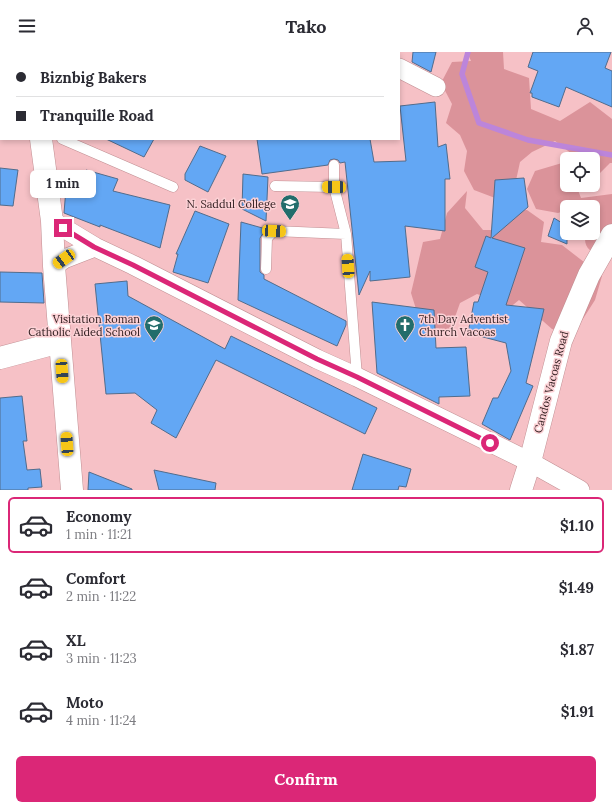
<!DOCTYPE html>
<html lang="en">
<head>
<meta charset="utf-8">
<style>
  body { margin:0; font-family:Lora,serif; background:#f2f2f3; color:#2b2b33; height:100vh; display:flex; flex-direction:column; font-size:15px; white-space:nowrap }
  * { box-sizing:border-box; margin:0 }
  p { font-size:13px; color:#7c7c81 }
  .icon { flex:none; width:22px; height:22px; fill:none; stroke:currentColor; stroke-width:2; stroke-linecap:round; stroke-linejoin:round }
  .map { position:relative; height:438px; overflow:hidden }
  .details { display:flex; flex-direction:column; background:#fff; flex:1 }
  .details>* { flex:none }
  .top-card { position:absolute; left:0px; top:0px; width:400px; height:88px; box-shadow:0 2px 6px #0003; display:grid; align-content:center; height:88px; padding:0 16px; background:#fff }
  .controls { position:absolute; left:560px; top:100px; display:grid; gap:8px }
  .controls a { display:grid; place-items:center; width:40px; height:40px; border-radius:6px; background:#fff; box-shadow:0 2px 6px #0003; font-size:20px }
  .end { position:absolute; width:18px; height:18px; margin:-9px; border:5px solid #db2777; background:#fff; box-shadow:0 0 0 2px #fff }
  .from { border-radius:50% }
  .bubble { position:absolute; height:28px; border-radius:6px; background:#fff; box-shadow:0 2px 6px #0003; font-size:13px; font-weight:700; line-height:28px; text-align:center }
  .car { position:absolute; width:12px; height:24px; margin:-12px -6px; border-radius:5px; box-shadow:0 0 3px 1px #0007; background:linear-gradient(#f5c518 24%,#345 0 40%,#f5c518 0 76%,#345 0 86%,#f5c518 0) }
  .top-card b { display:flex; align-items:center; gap:14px; height:38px; font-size:15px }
  .top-card b+b { border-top:1px solid #e1e1e2 }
  .top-card i { width:10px; height:10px; background:#2b2b33 }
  ul { padding:7px 0 0; list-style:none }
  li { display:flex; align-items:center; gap:12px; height:56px; margin:0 8px 6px; padding:0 8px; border:2px solid transparent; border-radius:6px }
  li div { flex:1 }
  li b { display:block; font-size:15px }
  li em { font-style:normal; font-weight:700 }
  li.current { border-color:#db2777 }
  li>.icon { width:36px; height:36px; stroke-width:1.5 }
  .cta { display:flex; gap:8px; margin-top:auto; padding:8px 16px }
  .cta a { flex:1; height:46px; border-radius:6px; background:#db2777; color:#fff; font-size:16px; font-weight:700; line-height:46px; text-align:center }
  header { display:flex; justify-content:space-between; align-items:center; height:52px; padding:0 16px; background:#fff; font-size:18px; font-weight:700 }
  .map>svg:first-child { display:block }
</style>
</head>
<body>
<header><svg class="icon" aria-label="menu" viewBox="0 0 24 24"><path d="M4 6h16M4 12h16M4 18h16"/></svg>Tako<svg class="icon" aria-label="person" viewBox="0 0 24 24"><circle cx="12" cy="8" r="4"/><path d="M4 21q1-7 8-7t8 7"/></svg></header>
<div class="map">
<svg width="612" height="438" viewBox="0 0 612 438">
  <rect width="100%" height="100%" fill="#f6c1c6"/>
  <path fill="#db939a" d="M467 0H503L504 17 529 26 531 57 560 69 590 50 612 67V111H610L599 122 593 121V107H576L572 102 555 89 532 100 520 110 515 133 503 149 474 138 464 119 467 99 460 83 446 71 452 52 441 31 452 10 471 9Z
    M562 111 567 118V133H576L581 146 612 142V198L606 206C596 202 585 199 585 187L567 184 568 181H593V155H567V158L558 161 536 157 527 137 535 119Z
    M467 139 465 156 483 178H494L500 159 527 158 544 170 541 190 562 193 602 224 595 248 574 281 552 277 519 248 498 265 488 246 477 242 460 251 450 279 421 273 411 241 423 190 440 187 447 161Z"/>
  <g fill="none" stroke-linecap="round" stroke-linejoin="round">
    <path stroke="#bc85da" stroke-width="5.5" d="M468 0 462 22 479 71 528 88 612 103"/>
  </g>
  <path fill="#63a7f4" stroke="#516c8c" d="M413 0H436L431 20 412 10Z
    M533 0H611L605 16 612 19V55L566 35 559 55 532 45V41H530L538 19 528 15Z
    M435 50 438 95 446 92 450 127H445V179L405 174 410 225 370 229V219L359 243 345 110 340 111 338 108 334 107 330 108 328 113 262 122 257 87H370L374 110 406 109 400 54Z
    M106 87H154L144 105Z
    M200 94 226 104 208 140 185 128V122Z
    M0 116 18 118 13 154 0 153Z
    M86 118 118 127 113 139 170 153 160 196 100 173V175L64 161 67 124 82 130Z
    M243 122 268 125 266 169 242 157Z
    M524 126 528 155 492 186 525 196 506 253 544 257 526 331 533 334 510 388 482 372 493 346H498L511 319 506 291 468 281 474 250H478L488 220 475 215 486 184 491 186 495 128Z
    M195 159 229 172 208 231 173 220 178 202H176Z
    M554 166 567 174V192L548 184Z
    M241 170 266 177 260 186V220L264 223V227L346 269V273L337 294 238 248Z
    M0 220 42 221 44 251 0 250Z
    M127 229 128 244 225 297 231 284 377 356 365 382 216 308 176 386 151 371 157 358 135 341 106 342 95 232Z
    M372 250 434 258 436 296 466 295 470 344 439 345V352L377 321Z
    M22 344 27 389H23L27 418 40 417 42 435 28 436V438H0V346Z
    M363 402 411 417 406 435 399 434 398 438H352Z
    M154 418 216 431 215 438H159Z
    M89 420 132 437V438H88Z"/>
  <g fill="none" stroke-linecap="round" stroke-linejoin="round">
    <g stroke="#c08e92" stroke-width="11">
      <path id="service" d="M62 87 173 135
        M334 113V135L346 182 357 325
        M275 134 334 135
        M266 217 267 186 274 179 346 182"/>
    </g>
    <g stroke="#c08e92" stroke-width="20">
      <path id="minor" d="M365 0 367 1
        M387 1 388 0
        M399 16 436 35
        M0 73H1
        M52 169 95 195 133 213 317 307 357 325 530 410 580 438
        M54 214 64 207 95 195"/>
    </g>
    <g stroke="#c08e92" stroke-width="23">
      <path id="tertiary" d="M32 0V1
        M41 87 52 169 54 214 72 438
        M0 306 60 290"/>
    </g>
    <g stroke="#c08e92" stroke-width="23">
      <path id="secondary" d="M521 438 530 410 561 289 589 223 612 183"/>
    </g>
    <use href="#service" stroke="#fff" stroke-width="10"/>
    <use href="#minor" stroke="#fff" stroke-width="19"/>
    <use href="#tertiary" stroke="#fff" stroke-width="22"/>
    <use href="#secondary" stroke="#fff" stroke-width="22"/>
  </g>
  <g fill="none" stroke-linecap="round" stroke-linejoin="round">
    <path stroke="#db2777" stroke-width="5" d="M63 176 94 195 133 213 317 307 357 325 490 391"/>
  </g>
  <defs>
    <g id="school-pin" transform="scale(1)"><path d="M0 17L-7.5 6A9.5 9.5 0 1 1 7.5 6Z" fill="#226d6b" stroke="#fcd1d5"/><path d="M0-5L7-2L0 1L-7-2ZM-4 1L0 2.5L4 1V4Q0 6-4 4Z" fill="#fff"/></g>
    <g id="church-pin" transform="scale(1)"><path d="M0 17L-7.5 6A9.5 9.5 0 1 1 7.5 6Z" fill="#226d6b" stroke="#fcd1d5"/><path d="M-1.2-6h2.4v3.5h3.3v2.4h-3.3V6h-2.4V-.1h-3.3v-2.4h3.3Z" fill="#fff"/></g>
  </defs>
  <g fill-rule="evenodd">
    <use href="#school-pin" x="290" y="152"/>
    <use href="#school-pin" x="154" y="273"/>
    <use href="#church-pin" x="405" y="273"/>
  </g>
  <g text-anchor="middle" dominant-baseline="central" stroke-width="3" stroke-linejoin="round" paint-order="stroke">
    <g font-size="11" fill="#352224" stroke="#fcd1d5" text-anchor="end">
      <text x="276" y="152">N. Saddul College</text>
      <text x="140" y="267">Visitation Roman<tspan x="140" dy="13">Catholic Aided School</tspan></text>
      <text x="419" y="267" text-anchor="start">7th Day Adventist<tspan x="419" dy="13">Church Vacoas</tspan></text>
    </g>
    <g font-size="11" fill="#352224" stroke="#fcd1d5">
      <text transform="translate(551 330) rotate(-75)">Candos Vacoas Road</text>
    </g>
  </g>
</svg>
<div class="controls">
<a><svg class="icon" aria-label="locate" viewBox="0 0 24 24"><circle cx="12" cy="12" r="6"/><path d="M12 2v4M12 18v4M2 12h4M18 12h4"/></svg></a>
<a><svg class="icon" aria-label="layers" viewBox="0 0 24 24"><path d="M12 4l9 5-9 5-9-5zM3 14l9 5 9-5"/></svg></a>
</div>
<i class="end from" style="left:490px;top:391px"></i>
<i class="end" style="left:63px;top:176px"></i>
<div class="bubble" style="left:30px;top:118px;width:66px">1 min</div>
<i class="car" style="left:334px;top:135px;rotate:271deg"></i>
<i class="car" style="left:274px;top:179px;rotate:93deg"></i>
<i class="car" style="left:64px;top:207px;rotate:235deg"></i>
<i class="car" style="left:348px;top:214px;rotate:356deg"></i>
<i class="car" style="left:62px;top:319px;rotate:176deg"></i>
<i class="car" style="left:67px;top:392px;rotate:356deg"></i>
<div class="top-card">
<b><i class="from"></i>Biznbig Bakers</b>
<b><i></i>Tranquille Road</b>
</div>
</div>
<section class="details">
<ul>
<li class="current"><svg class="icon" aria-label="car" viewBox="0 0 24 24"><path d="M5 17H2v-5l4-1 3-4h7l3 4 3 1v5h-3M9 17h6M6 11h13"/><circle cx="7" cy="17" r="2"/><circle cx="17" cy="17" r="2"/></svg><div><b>Economy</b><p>1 min · 11:21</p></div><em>$1.10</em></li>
<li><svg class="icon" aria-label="car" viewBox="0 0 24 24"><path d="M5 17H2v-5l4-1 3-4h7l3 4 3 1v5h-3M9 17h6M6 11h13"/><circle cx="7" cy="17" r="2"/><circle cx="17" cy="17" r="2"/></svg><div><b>Comfort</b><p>2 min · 11:22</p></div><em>$1.49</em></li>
<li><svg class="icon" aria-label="car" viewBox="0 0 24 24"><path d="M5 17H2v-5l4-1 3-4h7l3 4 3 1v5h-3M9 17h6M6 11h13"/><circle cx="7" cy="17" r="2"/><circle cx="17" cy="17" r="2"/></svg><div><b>XL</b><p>3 min · 11:23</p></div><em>$1.87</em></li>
<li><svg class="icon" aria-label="car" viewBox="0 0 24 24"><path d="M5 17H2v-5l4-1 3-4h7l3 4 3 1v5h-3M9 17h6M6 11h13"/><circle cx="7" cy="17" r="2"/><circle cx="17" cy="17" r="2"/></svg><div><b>Moto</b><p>4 min · 11:24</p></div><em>$1.91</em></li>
</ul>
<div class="cta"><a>Confirm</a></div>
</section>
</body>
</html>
